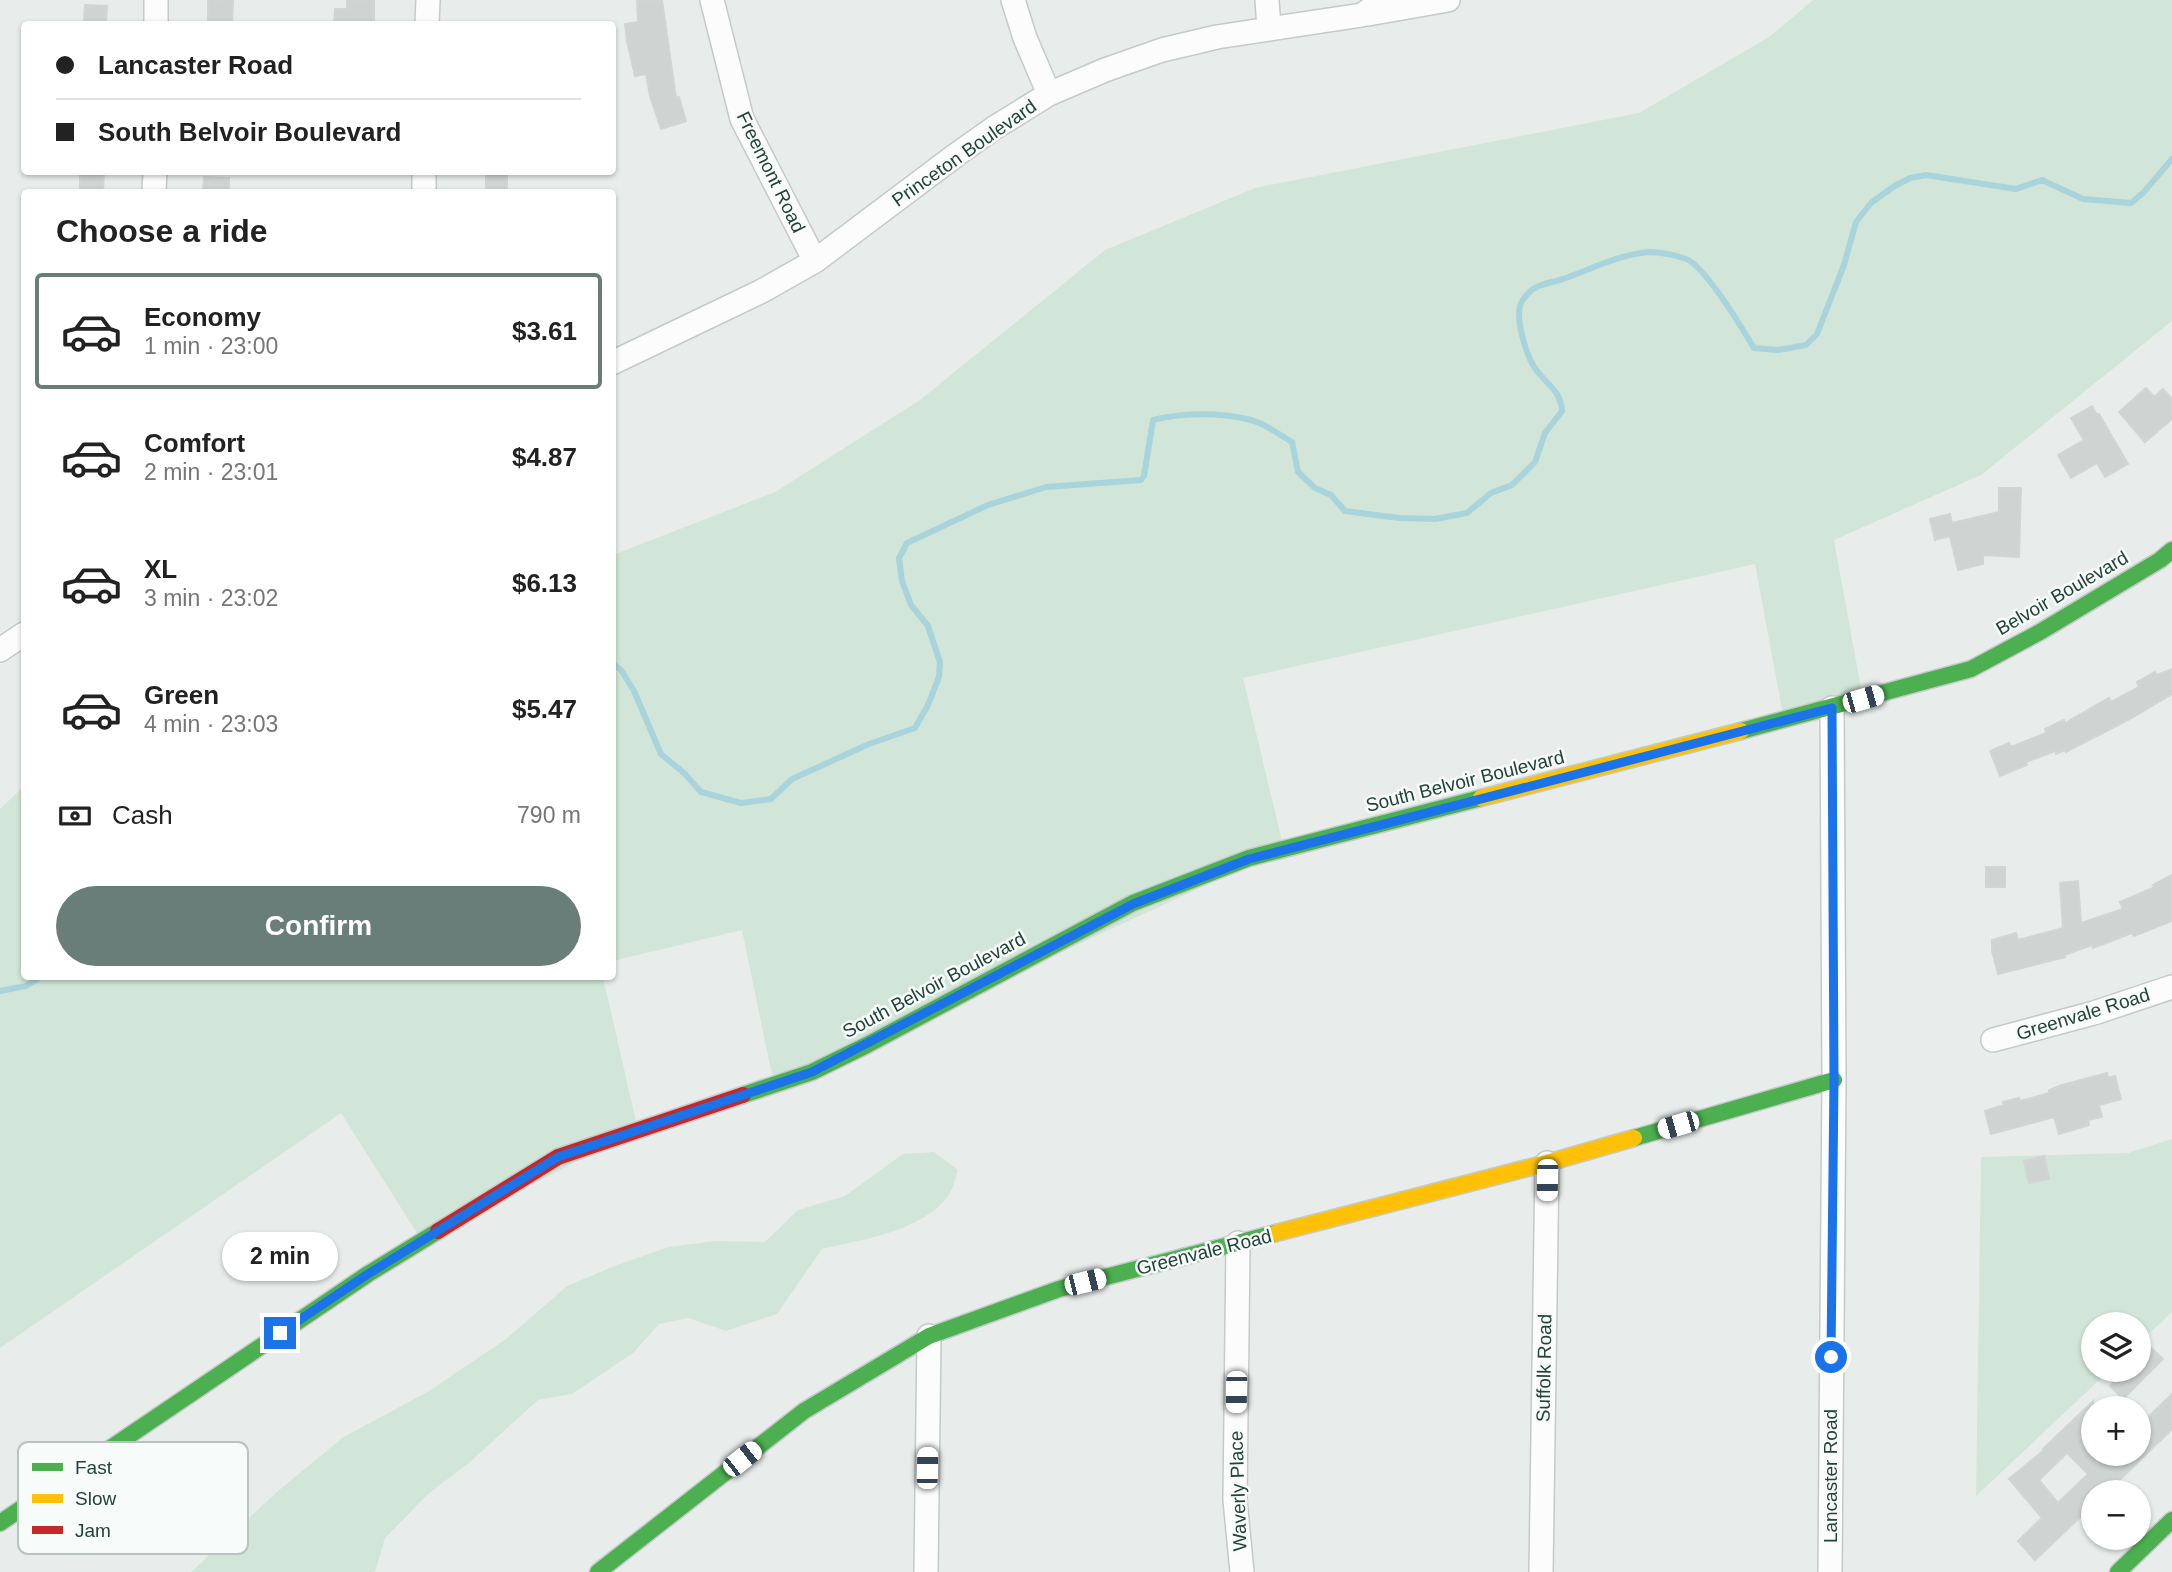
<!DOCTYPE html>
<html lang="en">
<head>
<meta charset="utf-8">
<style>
  body { margin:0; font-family:Helvetica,sans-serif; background:#f6f6f6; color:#222; height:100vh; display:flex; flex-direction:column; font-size:26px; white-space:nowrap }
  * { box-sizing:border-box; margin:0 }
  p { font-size:23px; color:#767676 }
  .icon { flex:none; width:38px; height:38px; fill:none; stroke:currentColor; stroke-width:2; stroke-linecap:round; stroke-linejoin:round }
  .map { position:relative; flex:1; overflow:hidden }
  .drawer { position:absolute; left:21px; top:189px; width:595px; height:791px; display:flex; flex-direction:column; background:#fff; border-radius:7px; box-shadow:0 2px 5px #0004 }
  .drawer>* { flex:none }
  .banner { position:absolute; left:21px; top:21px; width:595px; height:154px; border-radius:7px; box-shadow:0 2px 5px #0004; display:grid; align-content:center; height:154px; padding:0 35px; background:#fff }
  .tools { position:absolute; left:2081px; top:1312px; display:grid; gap:14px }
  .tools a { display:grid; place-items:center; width:70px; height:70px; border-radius:50%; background:#fff; box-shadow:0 2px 5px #0004; font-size:35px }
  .end { position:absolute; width:32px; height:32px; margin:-16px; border:9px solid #1a73e8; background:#fff; box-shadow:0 0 0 4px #fff }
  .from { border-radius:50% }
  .bubble { position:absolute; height:49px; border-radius:24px; background:#fff; box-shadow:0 2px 5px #0004; font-size:23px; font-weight:800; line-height:49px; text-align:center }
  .car { position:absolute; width:21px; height:42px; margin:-21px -10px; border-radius:9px; box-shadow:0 0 5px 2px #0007; background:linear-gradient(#fff 24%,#345 0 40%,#fff 0 76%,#345 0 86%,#fff 0) }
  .banner b { display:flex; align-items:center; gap:24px; height:66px; font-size:26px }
  .banner b+b { border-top:2px solid #e0e0e0 }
  .banner i { width:18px; height:18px; background:#222 }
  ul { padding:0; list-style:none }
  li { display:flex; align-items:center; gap:21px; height:116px; margin:0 14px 10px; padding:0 21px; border:4px solid transparent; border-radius:7px }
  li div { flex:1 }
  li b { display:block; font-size:26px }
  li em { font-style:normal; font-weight:800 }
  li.active { border-color:#697e78 }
  li>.icon { width:63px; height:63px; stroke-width:1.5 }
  h2 { padding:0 35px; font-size:32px; line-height:84px }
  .pay { display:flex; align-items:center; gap:18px; height:77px; padding:0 35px; font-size:26px }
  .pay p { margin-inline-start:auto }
  .primary-button { display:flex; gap:14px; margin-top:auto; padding:14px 35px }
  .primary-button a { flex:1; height:80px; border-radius:42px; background:#697e78; color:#fff; font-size:28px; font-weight:800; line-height:80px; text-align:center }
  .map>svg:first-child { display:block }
</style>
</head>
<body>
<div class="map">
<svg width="2172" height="1572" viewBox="0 0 2172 1572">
  <rect width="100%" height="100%" fill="#e8edeb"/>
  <path fill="#d1e6d8" d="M1813 0H2172V321L1981 475 1834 540 1863 699 1784 720 1755 564 1243 678 1284 849 774 1085 742 930 613 961V555L775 492 920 400 1105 250 1255 188 1639 113 1769 37Z
    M24 786V976L603 977 638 1130 422 1241 341 1113 0 1348V809Z
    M2172 1139V1312L2139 1343 2138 1325H2093V1370H2110L1976 1496 1981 1157 2128 1153Z
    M934 1152 958 1170C955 1178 953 1190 948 1196 923 1231 861 1240 822 1249L777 1314 726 1331 688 1318 659 1324 633 1353 572 1394 538 1400 470 1462 428 1494 385 1538 375 1572H191L278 1491 342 1438 429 1391 506 1339 567 1286 617 1265 669 1247 716 1241 765 1242 798 1210 845 1196 903 1154Z"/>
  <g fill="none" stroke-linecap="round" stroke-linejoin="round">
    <path stroke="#a9d4db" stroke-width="6" d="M612 663 621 670 634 691 661 754 684 773 701 792 741 803 771 799 792 779 869 744 915 728 928 705 939 677 940 662 928 626 911 605 902 581 899 558 907 543 988 505 1046 487 1141 480 1144 476 1153 420C1181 413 1218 412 1247 419 1263 422 1278 434 1292 442L1298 472 1315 488 1331 495 1345 511 1399 518 1435 519 1467 513 1491 493 1512 485 1535 462 1545 433 1562 411C1561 392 1549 386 1538 372 1527 360 1516 322 1520 306 1522 299 1530 290 1537 287 1544 283 1555 282 1563 279 1592 269 1617 255 1649 252 1660 252 1676 255 1686 259 1705 266 1742 328 1754 348L1778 350 1806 345 1817 334 1844 265 1856 222 1871 203 1893 187 1910 178 1926 175 2016 189 2042 180 2083 199 2131 203 2144 192 2172 159
      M0 991 26 986 42 976"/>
  </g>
  <path fill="#cfd4d2" stroke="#d1d6d4" stroke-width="2" fill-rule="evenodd" d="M208 0H233L232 24H208Z
    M347 0H374V24H334L335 9H347Z
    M637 0H662L676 98 679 97 686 121 661 129 650 96 646 74 635 76 627 41 625 24 638 22Z
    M85 5 107 6 106 24H84Z
    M80 172H104L103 192H80Z
    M486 172H507V192H486Z
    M204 177 229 178V192H203Z
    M2146 388 2154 397 2163 389 2172 399V419L2145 442 2119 412Z
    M2092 406 2097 415 2099 414 2128 464 2105 477 2097 463 2071 478 2058 455 2084 440 2071 418Z
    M1999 488H2021L2019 557 1983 555V564L1958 570 1950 536 1935 540 1930 519 1950 514 1952 523 1999 512Z
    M2172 669V694L2130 719 2066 752 2065 750 2056 754 2055 751 2026 762 2027 765 2000 776 1990 751 2009 743 2011 747 2046 733 2045 729 2064 720 2065 723 2109 698 2111 702 2139 687 2137 682 2155 672 2157 675Z
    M1986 867H2005V887H1986Z
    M2172 875V921L2134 936 2132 933 2093 948 2092 945 2064 955 2065 957 1998 974 1992 951V940L2016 933 2018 940 2063 928 2060 883 2078 881 2081 923 2123 909 2120 902 2155 887 2153 885Z
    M2107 1073 2108 1078 2115 1076 2121 1099 2099 1105 2102 1117 2088 1120 2089 1125 2059 1134 2054 1117 1991 1134 1985 1111 2004 1105 2003 1102 2019 1098 2020 1101 2035 1097 2049 1093V1090L2062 1085Z
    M2044 1156 2049 1179 2029 1183 2024 1161Z
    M2150 1347 2163 1359 2123 1399 2110 1386 2126 1370H2138V1358Z
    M2172 1394V1429L2106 1493H2093V1505L2035 1560 2018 1541 2042 1518 2009 1479 2044 1450 2043 1449 2093 1401V1429L2082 1439 2093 1450V1454H2138V1427ZM2067 1453 2088 1474 2058 1503 2039 1480Z"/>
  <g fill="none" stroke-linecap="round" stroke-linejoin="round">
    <g stroke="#c5cac8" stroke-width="26">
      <path id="street" d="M712 0 742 119 815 261
        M1013 0 1025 38 1049 94
        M1267 0 1269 28
        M1368 14 1448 0
        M156 24V0
        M427 24 428 0
        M154 192 155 172
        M424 192V172
        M612 363 762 291 815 261 956 155 994 128 1049 94 1105 70 1162 50 1217 37 1362 15 1383 0
        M0 650 24 634
        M1993 1040 2094 1013 2172 987
        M1238 1243 1235 1500 1242 1572
        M926 1572 929 1336
        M1541 1572 1547 1163
        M1830 1572 1834 1080 1832 708"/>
    </g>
    <g stroke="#c3cbc8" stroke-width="19">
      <path id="fast" d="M1741 731 1971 669 2040 632 2160 560 2172 550
        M743 1095 812 1072 865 1046 1133 903 1249 858 1481 798
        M1634 1138 1834 1080
        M0 1523 368 1274 438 1231
        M598 1572 804 1411 929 1336 1059 1289 1276 1233
        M2118 1572 2172 1520"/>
    </g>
    <g stroke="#c3cbc8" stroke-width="19">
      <path id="slow" d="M1481 798 1741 731
        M1276 1233 1547 1163 1634 1138"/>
    </g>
    <g stroke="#c3cbc8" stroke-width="19">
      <path id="jam" d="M438 1231 558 1157 743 1095"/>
    </g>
    <use href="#street" stroke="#fcfcfc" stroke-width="23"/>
    <use href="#fast" stroke="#4caf50" stroke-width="16"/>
    <use href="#slow" stroke="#ffc107" stroke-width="16"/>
    <use href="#jam" stroke="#c62828" stroke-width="16"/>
  </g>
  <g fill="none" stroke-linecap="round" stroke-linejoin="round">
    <path stroke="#1a73e8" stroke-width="9" d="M280 1333 368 1274 558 1157 812 1072 1133 904 1249 859 1832 708 1834 1080 1831 1357"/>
  </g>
  <g text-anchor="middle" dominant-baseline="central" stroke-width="5" stroke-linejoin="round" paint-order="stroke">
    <g font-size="19" fill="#24423a" stroke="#f7fbf9">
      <text transform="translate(964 153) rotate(-35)">Princeton Boulevard</text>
      <text transform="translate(771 172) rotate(64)">Freemont Road</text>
      <text transform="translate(2062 593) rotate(-30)">Belvoir Boulevard</text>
      <text transform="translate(1465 781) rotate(-14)">South Belvoir Boulevard</text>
      <text transform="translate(934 985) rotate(-28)">South Belvoir Boulevard</text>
      <text transform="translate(2083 1014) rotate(-17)">Greenvale Road</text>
      <text transform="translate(1204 1252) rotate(-14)">Greenvale Road</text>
      <text transform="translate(1544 1368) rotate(-89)">Suffolk Road</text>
      <text transform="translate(1830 1476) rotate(-90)">Lancaster Road</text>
      <text transform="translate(1238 1491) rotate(-92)">Waverly Place</text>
    </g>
  </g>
  <rect x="18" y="1442" width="230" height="112" rx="10" fill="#f7fbf9" stroke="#b8c4c0" stroke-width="2"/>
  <rect x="32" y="1463" width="31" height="8" fill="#4caf50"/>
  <rect x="32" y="1494" width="31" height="9" fill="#ffc107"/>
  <rect x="32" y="1526" width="31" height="8" fill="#c62828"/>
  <g font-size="19" fill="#24423a">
    <text x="75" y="1474">Fast</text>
    <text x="75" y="1505">Slow</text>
    <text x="75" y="1537">Jam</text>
  </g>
</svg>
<div class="tools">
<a><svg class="icon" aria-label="layers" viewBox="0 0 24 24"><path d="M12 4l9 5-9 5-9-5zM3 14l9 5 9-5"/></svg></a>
<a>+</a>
<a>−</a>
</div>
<i class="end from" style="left:1831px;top:1357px"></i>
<i class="end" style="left:280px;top:1333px"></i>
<div class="bubble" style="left:222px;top:1232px;width:116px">2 min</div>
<i class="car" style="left:1863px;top:699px;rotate:74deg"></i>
<i class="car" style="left:1678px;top:1125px;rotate:254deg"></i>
<i class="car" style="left:1547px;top:1180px;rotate:181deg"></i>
<i class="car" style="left:1085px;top:1282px;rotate:76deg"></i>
<i class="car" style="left:1236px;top:1392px;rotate:181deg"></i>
<i class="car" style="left:742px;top:1459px;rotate:52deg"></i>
<i class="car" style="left:927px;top:1468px;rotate:1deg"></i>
<div class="banner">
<b><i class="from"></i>Lancaster Road</b>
<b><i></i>South Belvoir Boulevard</b>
</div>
<section class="drawer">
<h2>Choose a ride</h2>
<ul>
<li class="active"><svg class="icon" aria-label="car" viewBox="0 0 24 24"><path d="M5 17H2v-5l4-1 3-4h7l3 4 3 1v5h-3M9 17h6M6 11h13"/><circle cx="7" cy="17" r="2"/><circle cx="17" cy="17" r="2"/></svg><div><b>Economy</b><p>1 min · 23:00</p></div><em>$3.61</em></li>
<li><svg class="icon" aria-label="car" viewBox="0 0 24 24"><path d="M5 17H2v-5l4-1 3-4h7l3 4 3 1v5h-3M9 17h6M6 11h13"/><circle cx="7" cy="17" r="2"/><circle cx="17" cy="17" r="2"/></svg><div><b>Comfort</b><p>2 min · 23:01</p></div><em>$4.87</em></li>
<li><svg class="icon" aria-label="car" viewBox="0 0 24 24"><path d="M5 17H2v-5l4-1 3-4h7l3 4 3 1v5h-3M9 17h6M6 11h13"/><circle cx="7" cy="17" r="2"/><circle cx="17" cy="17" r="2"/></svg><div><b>XL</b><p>3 min · 23:02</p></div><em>$6.13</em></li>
<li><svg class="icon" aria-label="car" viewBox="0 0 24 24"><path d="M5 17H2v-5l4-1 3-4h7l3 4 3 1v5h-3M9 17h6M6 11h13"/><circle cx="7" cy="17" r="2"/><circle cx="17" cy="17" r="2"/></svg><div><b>Green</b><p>4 min · 23:03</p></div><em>$5.47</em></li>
</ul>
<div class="pay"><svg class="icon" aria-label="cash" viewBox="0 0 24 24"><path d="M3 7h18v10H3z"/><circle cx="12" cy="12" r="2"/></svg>Cash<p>790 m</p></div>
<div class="primary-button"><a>Confirm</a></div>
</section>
</div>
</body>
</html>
